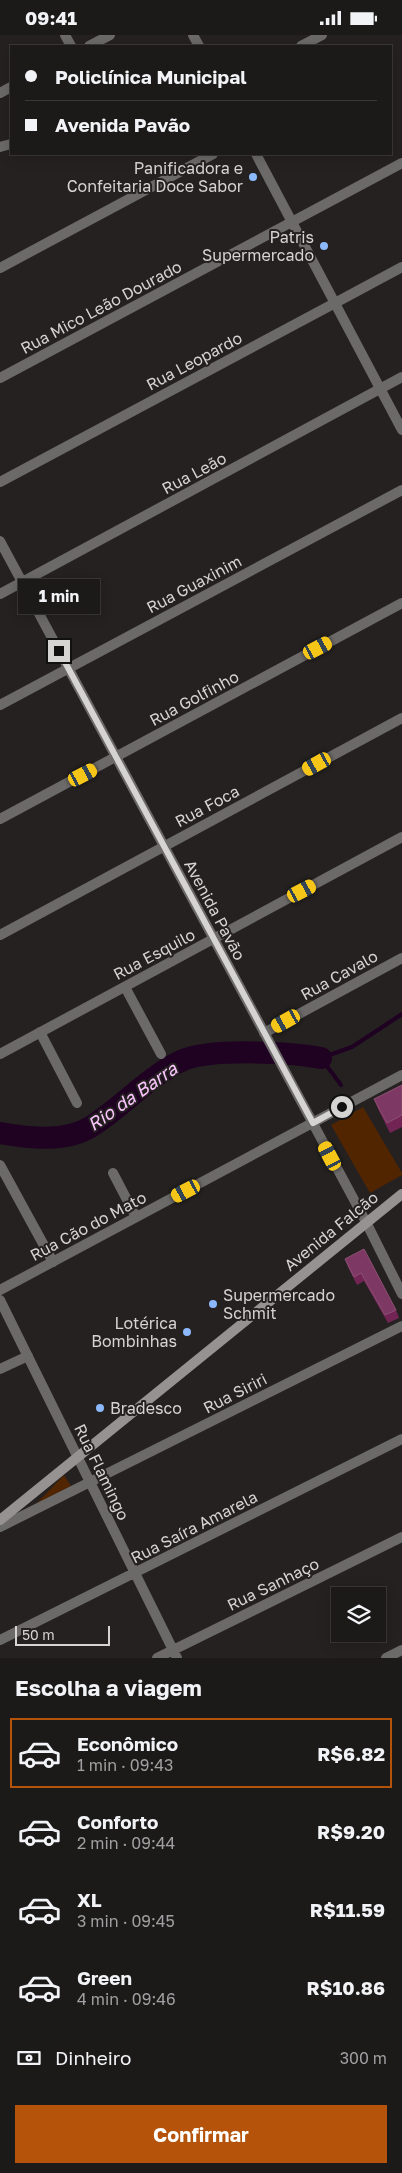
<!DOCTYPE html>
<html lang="pt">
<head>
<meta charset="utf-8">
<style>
  body { margin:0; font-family:"Golos Text",sans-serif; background:#252222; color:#f1f3f6; height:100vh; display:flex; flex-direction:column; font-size:19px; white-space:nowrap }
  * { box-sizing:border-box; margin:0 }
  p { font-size:16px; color:#a0a0a2 }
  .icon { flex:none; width:28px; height:28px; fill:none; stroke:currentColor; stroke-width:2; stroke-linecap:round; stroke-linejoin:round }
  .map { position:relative; height:1623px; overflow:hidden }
  .details { display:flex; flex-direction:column; background:#1c1919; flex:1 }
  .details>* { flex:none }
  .hud { position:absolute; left:10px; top:10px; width:382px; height:110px; border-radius:0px; box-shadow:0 2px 12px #0003,0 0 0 1px #3a3838; display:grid; align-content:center; height:110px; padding:0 15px; background:#1c1919 }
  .tools { position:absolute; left:331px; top:1552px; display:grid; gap:10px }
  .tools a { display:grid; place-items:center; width:55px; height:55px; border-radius:0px; background:#1c1919; box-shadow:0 2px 12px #0003,0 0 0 1px #3a3838; font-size:25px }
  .scale { position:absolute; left:15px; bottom:12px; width:95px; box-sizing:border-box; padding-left:5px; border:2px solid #d6d3d3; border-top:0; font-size:14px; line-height:18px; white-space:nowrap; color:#d6d3d3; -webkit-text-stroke:4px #252121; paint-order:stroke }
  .end { position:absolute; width:22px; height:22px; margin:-11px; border:6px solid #d6d3d3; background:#111; box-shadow:0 0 0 2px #111 }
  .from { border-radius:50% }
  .bubble { position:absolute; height:35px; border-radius:0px; background:#1c1919; box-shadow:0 2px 12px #0003,0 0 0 1px #3a3838; font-size:16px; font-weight:700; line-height:35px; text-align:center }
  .car { position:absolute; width:15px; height:30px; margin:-15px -8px; border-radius:6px; box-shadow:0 0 4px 1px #0007; background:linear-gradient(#f5c518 24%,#345 0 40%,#f5c518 0 76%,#345 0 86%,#f5c518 0) }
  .hud b { display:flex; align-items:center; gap:18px; height:48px; font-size:19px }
  .hud b+b { border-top:1px solid #3a3838 }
  .hud i { width:12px; height:12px; background:#f1f3f6 }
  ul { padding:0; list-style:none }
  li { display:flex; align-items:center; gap:15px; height:70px; margin:0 10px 8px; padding:0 5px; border:2px solid transparent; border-radius:0px }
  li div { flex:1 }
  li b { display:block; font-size:19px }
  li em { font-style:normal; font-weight:700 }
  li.on { border-color:#b45309 }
  li>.icon { width:45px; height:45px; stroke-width:1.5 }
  h2 { padding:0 15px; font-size:22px; line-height:60px }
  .pay { display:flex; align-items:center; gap:12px; height:55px; padding:0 15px; font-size:19px }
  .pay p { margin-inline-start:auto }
  .button { display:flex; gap:10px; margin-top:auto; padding:10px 15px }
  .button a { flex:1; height:58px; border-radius:0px; background:#b45309; color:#fff; font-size:20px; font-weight:700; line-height:58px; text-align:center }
  .status { display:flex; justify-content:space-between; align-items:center; height:35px; padding:0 25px; background:#1c1919; direction:ltr }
  .status svg { height:14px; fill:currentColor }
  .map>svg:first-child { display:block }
</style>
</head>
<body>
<div class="status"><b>09:41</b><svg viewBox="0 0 49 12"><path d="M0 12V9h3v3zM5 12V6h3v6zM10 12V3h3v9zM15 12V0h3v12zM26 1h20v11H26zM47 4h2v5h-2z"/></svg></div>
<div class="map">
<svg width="402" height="1623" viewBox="0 0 402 1623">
  <rect width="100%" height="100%" fill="#252121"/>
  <path fill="#512500" d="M363 1072 402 1138V1140L370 1158 331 1090Z
    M64 1440 71 1451 36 1469Z"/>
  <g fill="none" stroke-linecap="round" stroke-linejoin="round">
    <path stroke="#1f0122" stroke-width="4" d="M341 1050 321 1023 352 1012 402 979"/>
    <path stroke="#1f0122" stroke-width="22" d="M0 1098C29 1103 66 1108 92 1091 123 1071 148 1042 181 1026 208 1013 291 1017 321 1023"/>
    <path stroke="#6c6a69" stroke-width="10" d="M65 0 71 11
      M193 0 199 11
      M89 11 110 0
      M301 11 322 0
      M0 58 11 52
      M0 233 213 119
      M335 268 402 232
      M0 343 402 128
      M0 506 366 1187 402 1259
      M0 559 402 342
      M0 670 402 455
      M0 784 402 568
      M0 900 402 683
      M125 952 161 1019
      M40 997 77 1068
      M264 998 402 923
      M0 1019 402 802
      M0 1130 53 1227
      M113 1138 136 1182
      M0 1255 402 1040
      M0 1265 177 1623
      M0 1334 28 1321
      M0 1492 402 1291
      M0 1605 402 1404
      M157 1623 402 1502
      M386 1623 402 1615"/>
    <path stroke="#6c6a69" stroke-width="10" d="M0 112 11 109
      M256 119 402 395
      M0 447 335 268"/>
    <path stroke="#969292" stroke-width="10" d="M0 1485 402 1159"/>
  </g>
  <path fill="#722555" d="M402 1050V1092L390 1098 378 1074 374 1064Z
    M364 1214 396 1275 399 1283 388 1288 364 1246 357 1250 348 1232 345 1224Z"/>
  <path fill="#7d3863" stroke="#8b5074" d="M402 1050V1080L387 1088 374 1064Z
    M364 1214 396 1275 385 1280 361 1238 354 1242 345 1224Z"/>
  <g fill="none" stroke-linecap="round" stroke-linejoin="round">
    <path stroke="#d6d3d3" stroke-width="6" d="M59 616 313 1088 342 1072"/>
  </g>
  <g fill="#8cb9fc" stroke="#252121" stroke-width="2">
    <circle cx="253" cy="142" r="5"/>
    <circle cx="324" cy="211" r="5"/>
    <circle cx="213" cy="1269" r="5"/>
    <circle cx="187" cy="1297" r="5"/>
    <circle cx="100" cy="1373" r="5"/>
  </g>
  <g text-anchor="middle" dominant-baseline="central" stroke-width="4" stroke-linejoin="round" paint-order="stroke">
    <g font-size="16" fill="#d6d3d3" stroke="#252121" text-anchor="end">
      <text x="243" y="133">Panificadora e<tspan x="243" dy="18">Confeitaria Doce Sabor</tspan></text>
      <text x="314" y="202">Patris<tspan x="314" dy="18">Supermercado</tspan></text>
      <text x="223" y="1260" text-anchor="start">Supermercado<tspan x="223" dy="18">Schmit</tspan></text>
      <text x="177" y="1288">Lotérica<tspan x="177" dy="18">Bombinhas</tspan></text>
      <text x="110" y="1373" text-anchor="start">Bradesco</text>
    </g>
    <g font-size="16" fill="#d6d3d3" stroke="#252121">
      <text transform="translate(101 272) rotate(-28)">Rua Mico Leão Dourado</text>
      <text transform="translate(194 326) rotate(-28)">Rua Leopardo</text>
      <text transform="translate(194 438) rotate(-28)">Rua Leão</text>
      <text transform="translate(194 549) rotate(-28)">Rua Guaxinim</text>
      <text transform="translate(194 663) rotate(-28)">Rua Golfinho</text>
      <text transform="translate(207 771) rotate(-28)">Rua Foca</text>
      <text transform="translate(215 875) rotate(62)">Avenida Pavão</text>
      <text transform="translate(154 919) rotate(-28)">Rua Esquilo</text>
      <text transform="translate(339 940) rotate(-29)">Rua Cavalo</text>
      <text transform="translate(88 1191) rotate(-28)">Rua Cão do Mato</text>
      <text transform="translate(331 1196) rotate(-39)">Avenida Falcão</text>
      <text transform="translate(235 1358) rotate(-27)">Rua Siriri</text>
      <text transform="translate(102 1437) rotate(64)">Rua Flamingo</text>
      <text transform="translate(194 1492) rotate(-27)">Rua Saíra Amarela</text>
      <text transform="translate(273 1549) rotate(-26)">Rua Sanhaço</text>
    </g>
    <g font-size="18" font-style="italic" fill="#fbc5fe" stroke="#252121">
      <text transform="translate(132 1061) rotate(-35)">Rio da Barra</text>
    </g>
  </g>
</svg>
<div class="tools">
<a><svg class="icon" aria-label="layers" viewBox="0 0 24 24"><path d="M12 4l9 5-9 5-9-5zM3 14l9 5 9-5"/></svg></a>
</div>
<div class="scale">50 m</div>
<i class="end from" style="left:342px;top:1072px"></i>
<i class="end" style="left:59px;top:616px"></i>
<div class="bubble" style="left:18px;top:544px;width:82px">1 min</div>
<i class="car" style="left:318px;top:613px;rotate:62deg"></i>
<i class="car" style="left:317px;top:729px;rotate:241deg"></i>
<i class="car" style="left:83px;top:740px;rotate:62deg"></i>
<i class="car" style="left:302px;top:856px;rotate:62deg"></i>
<i class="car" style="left:286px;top:986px;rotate:241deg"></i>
<i class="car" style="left:330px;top:1121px;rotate:332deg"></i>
<i class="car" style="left:186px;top:1156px;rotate:242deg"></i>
<div class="hud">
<b><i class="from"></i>Policlínica Municipal</b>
<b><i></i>Avenida Pavão</b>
</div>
</div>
<section class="details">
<h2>Escolha a viagem</h2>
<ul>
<li class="on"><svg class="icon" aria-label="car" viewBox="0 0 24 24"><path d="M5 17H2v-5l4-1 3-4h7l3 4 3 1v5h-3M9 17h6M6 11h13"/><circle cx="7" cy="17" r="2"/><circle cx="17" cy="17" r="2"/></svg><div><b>Econômico</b><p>1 min · 09:43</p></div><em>R$6.82</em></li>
<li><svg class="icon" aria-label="car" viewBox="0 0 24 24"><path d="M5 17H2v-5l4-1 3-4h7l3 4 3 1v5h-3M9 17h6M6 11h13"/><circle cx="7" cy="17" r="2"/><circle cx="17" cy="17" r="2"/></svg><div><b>Conforto</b><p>2 min · 09:44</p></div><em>R$9.20</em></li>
<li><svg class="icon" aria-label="car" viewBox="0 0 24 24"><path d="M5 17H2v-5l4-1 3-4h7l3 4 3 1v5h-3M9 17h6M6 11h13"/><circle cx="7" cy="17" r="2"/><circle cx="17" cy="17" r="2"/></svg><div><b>XL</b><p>3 min · 09:45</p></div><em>R$11.59</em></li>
<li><svg class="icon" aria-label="car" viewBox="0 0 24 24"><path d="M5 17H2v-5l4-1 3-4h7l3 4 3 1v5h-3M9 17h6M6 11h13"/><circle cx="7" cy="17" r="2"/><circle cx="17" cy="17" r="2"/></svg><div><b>Green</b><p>4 min · 09:46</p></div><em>R$10.86</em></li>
</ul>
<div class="pay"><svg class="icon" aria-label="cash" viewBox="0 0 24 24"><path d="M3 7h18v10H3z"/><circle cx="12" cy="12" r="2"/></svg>Dinheiro<p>300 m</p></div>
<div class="button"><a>Confirmar</a></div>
</section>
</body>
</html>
